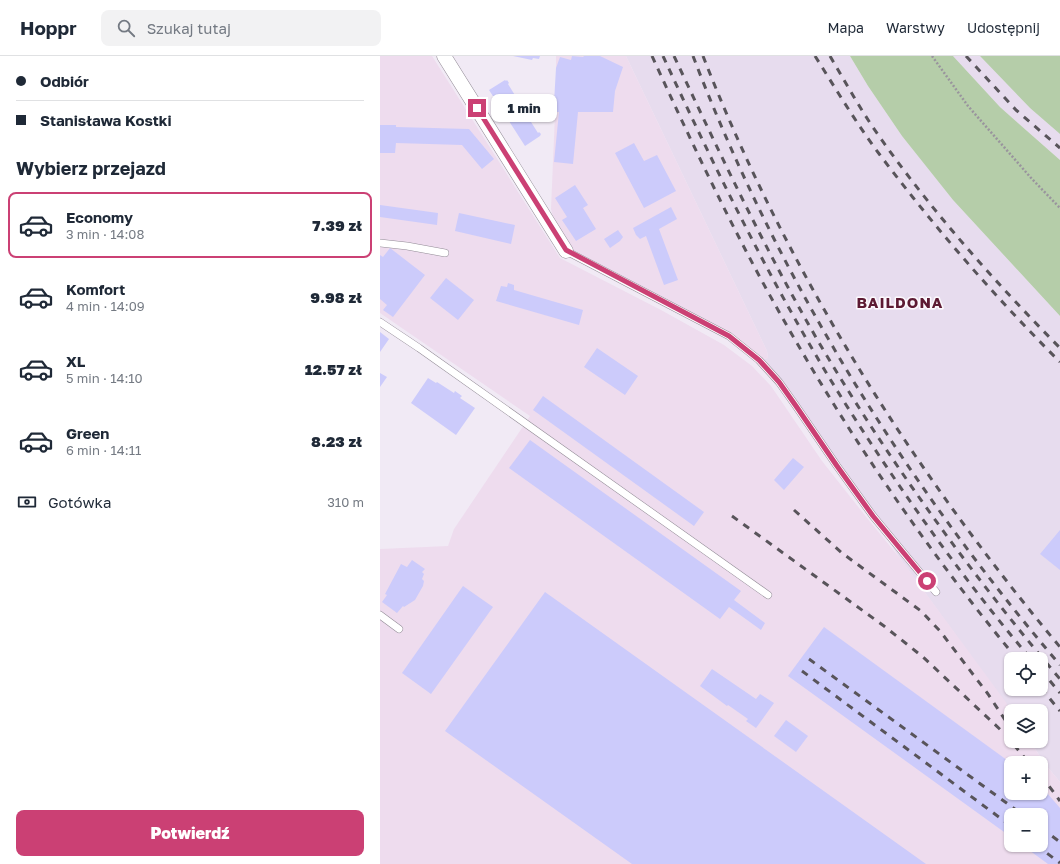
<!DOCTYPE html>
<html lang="pl">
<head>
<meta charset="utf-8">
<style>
  body { margin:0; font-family:"Golos Text",sans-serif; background:#f2f2f3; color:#1f2937; height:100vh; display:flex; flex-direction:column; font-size:15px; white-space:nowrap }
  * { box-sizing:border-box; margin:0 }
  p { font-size:13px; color:#747a83 }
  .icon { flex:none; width:22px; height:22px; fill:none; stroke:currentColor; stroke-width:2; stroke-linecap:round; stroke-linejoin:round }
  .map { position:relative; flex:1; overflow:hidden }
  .details { display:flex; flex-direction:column; background:#fff; width:380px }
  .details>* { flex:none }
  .banner { display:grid; align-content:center; height:88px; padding:0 16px; background:#fff }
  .controls { position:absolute; left:624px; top:596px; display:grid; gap:8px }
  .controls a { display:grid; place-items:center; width:44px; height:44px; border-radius:8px; background:#fff; box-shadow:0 1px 3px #0004; font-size:20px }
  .end { position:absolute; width:18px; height:18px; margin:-9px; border:5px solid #cb4074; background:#fff; box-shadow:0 0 0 2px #fff }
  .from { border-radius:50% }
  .bubble { position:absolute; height:28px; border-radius:8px; background:#fff; box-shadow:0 1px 3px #0004; font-size:13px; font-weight:800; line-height:28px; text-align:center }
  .banner b { display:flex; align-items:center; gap:14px; height:38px; font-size:15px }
  .banner b+b { border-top:1px solid #e0e1e3 }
  .banner i { width:10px; height:10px; background:#1f2937 }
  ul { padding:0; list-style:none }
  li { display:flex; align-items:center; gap:12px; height:66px; margin:0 8px 6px; padding:0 8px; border:2px solid transparent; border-radius:8px }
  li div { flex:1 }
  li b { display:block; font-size:15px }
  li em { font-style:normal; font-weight:800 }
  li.active { border-color:#cb4074 }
  li>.icon { width:36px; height:36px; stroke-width:1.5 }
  h2 { padding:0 16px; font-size:18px; line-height:48px }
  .pay { display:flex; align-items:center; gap:10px; height:44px; padding:0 16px; font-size:15px }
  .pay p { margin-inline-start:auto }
  .cta { display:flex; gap:8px; margin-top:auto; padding:8px 16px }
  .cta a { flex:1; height:46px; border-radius:8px; background:#cb4074; color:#fff; font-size:16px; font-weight:800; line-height:46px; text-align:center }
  header { display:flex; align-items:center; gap:24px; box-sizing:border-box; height:56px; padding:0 20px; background:#fff; border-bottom:1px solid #e0e1e3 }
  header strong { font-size:19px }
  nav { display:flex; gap:22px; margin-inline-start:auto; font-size:14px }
  .search { width:280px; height:36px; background:#f2f2f3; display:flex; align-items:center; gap:10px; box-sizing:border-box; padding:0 14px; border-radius:8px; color:#747a83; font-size:15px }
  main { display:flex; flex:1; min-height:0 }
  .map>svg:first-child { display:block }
</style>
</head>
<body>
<header>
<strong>Hoppr</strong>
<div class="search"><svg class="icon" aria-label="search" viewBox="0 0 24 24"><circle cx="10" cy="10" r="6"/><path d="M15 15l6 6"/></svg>Szukaj tutaj</div>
<nav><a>Mapa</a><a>Warstwy</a><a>Udostępnij</a></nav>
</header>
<main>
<section class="details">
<div class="banner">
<b><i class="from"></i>Odbiór</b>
<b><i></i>Stanisława Kostki</b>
</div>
<h2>Wybierz przejazd</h2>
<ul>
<li class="active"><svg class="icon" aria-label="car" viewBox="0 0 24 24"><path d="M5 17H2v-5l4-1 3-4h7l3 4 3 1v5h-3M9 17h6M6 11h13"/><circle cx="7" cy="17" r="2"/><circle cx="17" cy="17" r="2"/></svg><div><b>Economy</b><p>3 min · 14:08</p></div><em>7.39 zł</em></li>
<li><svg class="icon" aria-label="car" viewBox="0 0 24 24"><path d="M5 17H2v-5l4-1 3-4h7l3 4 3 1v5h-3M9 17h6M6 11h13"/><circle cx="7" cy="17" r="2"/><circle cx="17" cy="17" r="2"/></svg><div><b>Komfort</b><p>4 min · 14:09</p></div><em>9.98 zł</em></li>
<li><svg class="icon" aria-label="car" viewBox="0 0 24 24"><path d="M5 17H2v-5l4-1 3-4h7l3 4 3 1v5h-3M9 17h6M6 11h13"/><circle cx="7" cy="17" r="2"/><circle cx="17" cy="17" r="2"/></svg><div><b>XL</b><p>5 min · 14:10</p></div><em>12.57 zł</em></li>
<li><svg class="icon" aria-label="car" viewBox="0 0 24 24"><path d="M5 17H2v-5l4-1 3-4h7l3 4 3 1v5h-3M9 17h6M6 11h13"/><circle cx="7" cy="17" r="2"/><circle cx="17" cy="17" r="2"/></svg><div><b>Green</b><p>6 min · 14:11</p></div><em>8.23 zł</em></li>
</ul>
<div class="pay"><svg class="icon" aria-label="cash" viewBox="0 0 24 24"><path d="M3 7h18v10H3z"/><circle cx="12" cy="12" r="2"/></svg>Gotówka<p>310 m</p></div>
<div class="cta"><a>Potwierdź</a></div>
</section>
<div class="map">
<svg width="680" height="808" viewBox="0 0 680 808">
  <rect width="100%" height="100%" fill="#f1eaf5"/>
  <path fill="#e7dcee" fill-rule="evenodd" d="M246 0H470L488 30 522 80 573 144 680 260V726L665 708 650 685H661V655H631L519 501 493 460 379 304 388 302 387 295ZM631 603H661V633H631Z
    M573 0H600L650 52 680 78V104L620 51Z"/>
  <path fill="#eedcee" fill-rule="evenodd" d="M0 0H52L180 202 281 254 344 289 372 310 391 330 442 405 487 462 519 501 625 645 631 655V685H650L665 708 680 726V808H0V493L68 490 74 473 150 360 0 257ZM631 707H661V737H631ZM631 759H661V789H631Z
    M176 0H246L387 295 388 302 379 304 349 280 186 195 179 183 171 153 176 34Z"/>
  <path fill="#b5cda9" d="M470 0H573L620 51 680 104V260L573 144 522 80 488 30Z
    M600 0H680V78L650 52Z"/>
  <path fill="#cccbfb" d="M133 0H160L159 3 153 2 152 4Z
    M192 0 203 1 204 0H220L243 11 235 35 233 56H198L193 108 174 106 179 56H175L176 47H174L176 12 180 1 191 4Z
    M125 24 126 25 127 24 129 27 128 28 141 49 142 48 146 54 144 55 158 77 159 76 161 78 160 80 145 90 109 34Z
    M0 69H16V71L89 73 114 103 102 113 82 89 16 87 15 97H0Z
    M254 87 264 105 277 99 296 135 264 152 235 97Z
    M195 129 208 149 203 152 216 173 196 185 182 164 187 161 175 142Z
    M0 149 58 157 57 169 0 161Z
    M291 151 297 163 279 173 298 224 284 229 266 180 260 183 256 179 253 172Z
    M79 157 135 169 131 188 75 175Z
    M238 174 243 181 240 185 230 192 224 183Z
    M10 192 45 219 13 261 3 254 7 249 0 243V199L3 201Z
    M66 222 94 244 78 264 50 242Z
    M128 227 134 229V234L203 254 199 269 116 245 121 230 127 231Z
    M0 276 9 283 0 296Z
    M217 292 258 320 245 339 204 311Z
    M0 317 7 321 0 331Z
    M48 322 56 327 57 326 74 337 75 335 82 340 80 342 95 352 76 379 31 347Z
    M163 340 324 456 314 470 153 354Z
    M150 384 361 535 354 544 385 567 381 574 349 551 340 563 129 412Z
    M413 402 424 411 404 434 394 424Z
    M680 474V514L660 498Z
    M32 504 45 513 42 516 44 518 42 523 44 525 43 530 35 544 24 551 23 550 17 557 2 546 7 539 5 538 21 508 27 511Z
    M83 530 113 551 51 638 22 617Z
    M165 536 546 808H252L65 675Z
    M444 571 631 707V737H661V730L680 752V808H668L642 789H661V759H631V781L408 620Z
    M332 613 376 643 380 638 394 647 376 672 366 665 368 663 348 649 347 650 320 630Z
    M406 664 428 680 416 696 394 680Z"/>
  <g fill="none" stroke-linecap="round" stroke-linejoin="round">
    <g stroke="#928b96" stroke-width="8">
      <path id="lane" d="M0 187 27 190 65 197
        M186 195 349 280 379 304 399 326 416 350 457 410 493 460 556 536
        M0 266 39 292 388 539
        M0 559 19 573"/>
    </g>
    <g stroke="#928b96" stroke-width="15">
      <path id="street" d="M64 0 186 195"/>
    </g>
    <path stroke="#99949d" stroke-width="2.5" stroke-dasharray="2 2" stroke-linecap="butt" d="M552 0 588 50 652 123 680 152"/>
    <use href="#lane" stroke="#fff" stroke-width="7"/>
    <use href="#street" stroke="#fff" stroke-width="14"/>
    <path stroke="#58545a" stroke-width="3" stroke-dasharray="7 7" stroke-linecap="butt" d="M272 0C310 83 349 166 393 245 463 371 545 492 637 603
      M283 0C337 117 395 235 463 344 520 434 582 522 651 603
      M294 0C340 98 386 196 441 290 511 408 591 518 680 623
      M313 0C398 223 525 427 680 609
      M323 0C407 216 532 414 680 591
      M435 0C456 33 476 67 500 99 555 172 615 241 680 306
      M450 0C464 24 477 47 492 70 547 150 612 223 680 292
      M586 0 636 54 680 92
      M414 454 462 497 541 555 560 575 608 638 631 673
      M352 460 504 570 543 601 625 678 649 707
      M429 603 643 759
      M661 614 680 637
      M422 615 631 770
      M661 632 680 655
      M661 719 680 745
      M661 772 680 786
      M656 789 680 807"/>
  </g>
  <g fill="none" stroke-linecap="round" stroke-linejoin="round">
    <path stroke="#cb4074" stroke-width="5" d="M97 52 186 194 349 280 379 304 399 326 416 350 457 410 493 460 547 525"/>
  </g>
  <g text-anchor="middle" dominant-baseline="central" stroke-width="3" stroke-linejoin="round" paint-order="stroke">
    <g font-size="15" font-weight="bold" letter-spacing="1" fill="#5d1a33" stroke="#fcf9fd">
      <text x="520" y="246">BAILDONA</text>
    </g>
  </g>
</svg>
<div class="controls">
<a><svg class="icon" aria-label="locate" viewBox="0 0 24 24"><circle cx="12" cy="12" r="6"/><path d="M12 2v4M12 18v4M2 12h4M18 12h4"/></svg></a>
<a><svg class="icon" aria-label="layers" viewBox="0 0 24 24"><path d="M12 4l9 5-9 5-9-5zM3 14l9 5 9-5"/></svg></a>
<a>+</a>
<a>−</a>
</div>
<i class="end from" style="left:547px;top:525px"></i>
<i class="end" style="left:97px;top:52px"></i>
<div class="bubble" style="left:111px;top:38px;width:66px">1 min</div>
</div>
</main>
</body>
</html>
